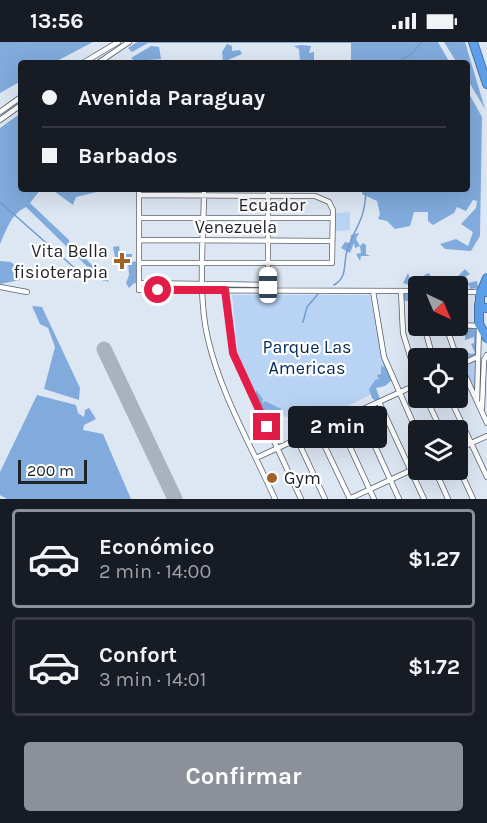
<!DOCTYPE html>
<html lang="es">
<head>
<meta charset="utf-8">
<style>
  body { margin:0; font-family:Karla,sans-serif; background:#242831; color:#f1f3f6; height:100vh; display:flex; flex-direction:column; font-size:22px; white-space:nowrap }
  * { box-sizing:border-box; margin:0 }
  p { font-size:20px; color:#9ea1a6 }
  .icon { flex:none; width:33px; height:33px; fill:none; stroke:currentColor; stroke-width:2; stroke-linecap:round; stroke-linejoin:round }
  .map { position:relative; height:457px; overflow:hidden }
  .details { display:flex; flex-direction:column; background:#171b24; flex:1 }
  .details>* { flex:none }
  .banner { position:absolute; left:18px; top:18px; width:452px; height:132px; border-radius:6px; box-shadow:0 6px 24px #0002; display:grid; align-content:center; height:132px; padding:0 24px; background:#171b24 }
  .needle { width:39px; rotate:136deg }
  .tools { position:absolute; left:408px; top:234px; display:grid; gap:12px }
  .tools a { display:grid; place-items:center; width:60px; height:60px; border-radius:6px; background:#171b24; box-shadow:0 6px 24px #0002; font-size:30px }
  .scale { position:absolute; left:18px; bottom:15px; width:69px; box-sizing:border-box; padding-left:6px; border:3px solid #1f2328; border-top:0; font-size:16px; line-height:21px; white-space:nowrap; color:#1f2328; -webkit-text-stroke:4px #fff; paint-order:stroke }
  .end { position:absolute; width:27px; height:27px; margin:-14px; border:8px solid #e11d48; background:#fff; box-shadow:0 0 0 3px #fff }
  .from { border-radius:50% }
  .bubble { position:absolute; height:42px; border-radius:6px; background:#171b24; box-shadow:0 6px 24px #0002; font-size:20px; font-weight:700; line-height:42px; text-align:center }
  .car { position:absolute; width:18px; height:36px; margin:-18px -9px; border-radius:8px; box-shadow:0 0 4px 2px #0007; background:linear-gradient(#fff 24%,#345 0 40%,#fff 0 76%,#345 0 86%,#fff 0) }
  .banner b { display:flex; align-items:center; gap:21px; height:57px; font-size:22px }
  .banner b+b { border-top:2px solid #363941 }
  .banner i { width:15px; height:15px; background:#f1f3f6 }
  ul { padding:10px 0 0; list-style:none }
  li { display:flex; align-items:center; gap:18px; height:99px; margin:0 12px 9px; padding:0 12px; border:3px solid #363941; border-radius:6px }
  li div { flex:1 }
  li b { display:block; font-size:22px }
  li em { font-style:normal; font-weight:700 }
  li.on { border-color:#8c9099 }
  li>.icon { width:54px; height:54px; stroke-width:1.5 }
  .cta { display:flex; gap:12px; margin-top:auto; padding:12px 24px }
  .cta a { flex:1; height:69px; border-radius:6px; background:#8c9099; color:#fff; font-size:24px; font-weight:700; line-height:69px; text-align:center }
  .status { display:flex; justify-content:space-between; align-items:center; height:42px; padding:0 30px; background:#171b24; direction:ltr }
  .status svg { height:16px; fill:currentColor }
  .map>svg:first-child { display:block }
</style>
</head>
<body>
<div class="status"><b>13:56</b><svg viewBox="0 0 49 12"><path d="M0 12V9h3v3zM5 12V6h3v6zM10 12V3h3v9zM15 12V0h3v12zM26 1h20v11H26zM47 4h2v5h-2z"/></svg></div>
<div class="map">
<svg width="487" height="457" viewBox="0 0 487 457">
  <rect width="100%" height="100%" fill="#dde7f4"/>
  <path fill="#b8d3f3" d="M350 170V188L336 189 335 171Z
    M232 253H370L385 330 372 352 308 384 275 370 264 371 238 311Z
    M475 319 476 353 462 324Z"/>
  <path fill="#80abdc" d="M0 0H93L53 21H21V39L0 51Z
    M137 0H438L450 21H351V1H148L132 10 128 6Z
    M444 0H465L485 67 467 37 466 21H457Z
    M227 2 232 4V9L240 8 242 12 223 20 222 10Z
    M302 3 311 4 309 11 314 10V20L308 18 300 20 299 7 294 4Z
    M151 4 159 5 161 17 135 19 131 16Z
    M467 48 482 75 480 194 471 209 445 207 440 202 456 197 468 204 473 190 461 182 476 166 477 159 473 158 466 169 457 165 454 171 433 183 428 179V170H414L410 184 395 187 387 179 378 177 380 172 377 159 362 152V147H466Z
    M21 71V147H41L30 161 69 198V201L81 207 83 214 100 231V227L109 240 101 238 26 165C11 172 7 187 0 202V86Z
    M51 147H109L76 155 73 163Z
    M359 191 356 197 360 204 363 201 366 203V212L370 214H361L360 219 356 212 361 211 360 204 355 206 354 201 350 211 341 206 345 200 350 201 351 193Z
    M119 204 120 212H132V220L138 219V242L134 241 129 246 126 241 129 233 128 219 115 215 113 205Z
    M0 219 11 220 19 227 20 238 0 242Z
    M465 227 470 232 462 237 468 241 477 239 478 246 470 247 469 243H449L447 240 455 237Z
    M408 231 410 237 413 235 422 241 428 239 424 233 429 231 434 240 433 244 429 241 419 244 418 256 412 254 411 260 403 258 404 251 412 252 415 249 412 244 403 241Z
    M32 264 42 265 80 346 79 358 44 347 55 305 48 286 40 282Z
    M463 284 478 288 477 313 468 317 461 311 460 319 455 309 460 307 471 312 475 311 471 302 474 301V295L465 298V291L468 290 463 289Z
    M381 307 392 338 385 344 376 346 380 357 377 360 372 356 369 347 376 337 379 338 377 333 381 332V323L384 326Z
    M256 348 263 357 262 362 265 359 281 367V372H277L276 367 275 370 267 367 264 372 260 370 263 366 256 355Z
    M37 353 76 363 78 371 84 375 85 368 89 366 96 377 84 383 83 388 103 392 131 457H7L0 453V430Z"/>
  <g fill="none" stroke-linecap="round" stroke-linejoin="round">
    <path stroke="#729ccc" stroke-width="1.5" d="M396 21 410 13 422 0
      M0 160 78 229
      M334 243C348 235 343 222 347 209 356 182 365 180 366 147
      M303 280 307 265 318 252"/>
    <path stroke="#aab2bd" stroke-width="15" d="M104 307 175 457"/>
    <g stroke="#57606b" stroke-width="6">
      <path id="minor" d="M83 21 118 0
        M98 21 129 0
        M140 21H259
        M0 70 21 55
        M0 78 21 63
        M139 147V248L418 249
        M204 147C204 194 197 252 208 297 221 353 252 405 275 457
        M139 176H332
        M139 198 332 199
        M139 221H332L333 168 329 160 315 154 139 153
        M139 241 268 243
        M0 245 27 250
        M268 246V147
        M225 248 233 311 301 457
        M373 249 384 315 418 392
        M401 249 403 291 418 340
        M458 250H480
        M458 283 479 284 477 358
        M424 284 433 316
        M446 284 457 316
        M458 318 487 381
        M458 324 477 315
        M426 356 441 388
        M450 356 487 435
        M379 360 424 457
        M482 366 484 318 487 313
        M359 369 399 457
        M338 379 374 457
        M317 388 350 457
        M297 397 325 457
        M458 407 487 394
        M256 416 418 342
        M458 424 473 457
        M435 428 448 457
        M349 457 418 425"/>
    </g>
    <g stroke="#4874a6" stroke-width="10">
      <path id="highway" d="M473 0 487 42
        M482 248 487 236
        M487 250H480V265L487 266
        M479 262V282L487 296"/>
    </g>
    <use href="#minor" stroke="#fff" stroke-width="4.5"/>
    <use href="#highway" stroke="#5ea0ea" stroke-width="8"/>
  </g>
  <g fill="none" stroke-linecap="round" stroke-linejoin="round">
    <path stroke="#e11d48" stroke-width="8" d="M158 248H225L233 311 267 385"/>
  </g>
  <g fill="#9f6326" stroke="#fff" stroke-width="2">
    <path d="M119 210h6v6h6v6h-6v6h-6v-6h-6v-6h6z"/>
    <circle cx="272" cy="436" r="6"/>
  </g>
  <g text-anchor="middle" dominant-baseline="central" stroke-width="4.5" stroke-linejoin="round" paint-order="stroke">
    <g font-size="18" fill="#1f2328" stroke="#fff">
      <text x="272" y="163">Ecuador</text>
      <text x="236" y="185">Venezuela</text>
    </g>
    <g font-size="18" fill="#1f2328" stroke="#fff" text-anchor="end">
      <text x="108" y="209">Vita Bella<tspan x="108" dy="21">fisioterapia</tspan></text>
      <text x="284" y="436" text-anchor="start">Gym</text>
    </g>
    <g font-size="18" fill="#002b58" stroke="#fff">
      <text x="307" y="305">Parque Las<tspan x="307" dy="21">Americas</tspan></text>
    </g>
  </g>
</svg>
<div class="tools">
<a><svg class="needle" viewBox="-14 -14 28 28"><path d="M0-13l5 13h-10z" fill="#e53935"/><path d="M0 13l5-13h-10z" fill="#9ea1a6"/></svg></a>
<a><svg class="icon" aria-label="locate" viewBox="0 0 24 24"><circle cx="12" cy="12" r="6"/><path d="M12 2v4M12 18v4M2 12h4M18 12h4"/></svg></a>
<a><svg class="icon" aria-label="layers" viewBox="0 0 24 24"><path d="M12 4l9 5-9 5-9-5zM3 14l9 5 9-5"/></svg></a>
</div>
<div class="scale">200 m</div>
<i class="end from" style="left:158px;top:248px"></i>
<i class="end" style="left:267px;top:385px"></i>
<div class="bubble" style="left:288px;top:364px;width:99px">2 min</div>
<i class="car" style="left:268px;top:243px;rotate:0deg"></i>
<div class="banner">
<b><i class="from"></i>Avenida Paraguay</b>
<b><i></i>Barbados</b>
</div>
</div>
<section class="details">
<ul>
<li class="on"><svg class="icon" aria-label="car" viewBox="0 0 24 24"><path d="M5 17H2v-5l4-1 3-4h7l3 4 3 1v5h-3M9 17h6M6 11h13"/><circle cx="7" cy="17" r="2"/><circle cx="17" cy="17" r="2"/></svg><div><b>Económico</b><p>2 min · 14:00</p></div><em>$1.27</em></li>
<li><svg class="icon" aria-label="car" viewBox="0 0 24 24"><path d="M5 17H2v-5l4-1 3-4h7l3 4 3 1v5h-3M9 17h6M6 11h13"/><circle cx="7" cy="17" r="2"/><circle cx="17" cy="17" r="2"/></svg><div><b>Confort</b><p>3 min · 14:01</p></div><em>$1.72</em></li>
</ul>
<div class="cta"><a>Confirmar</a></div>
</section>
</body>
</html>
